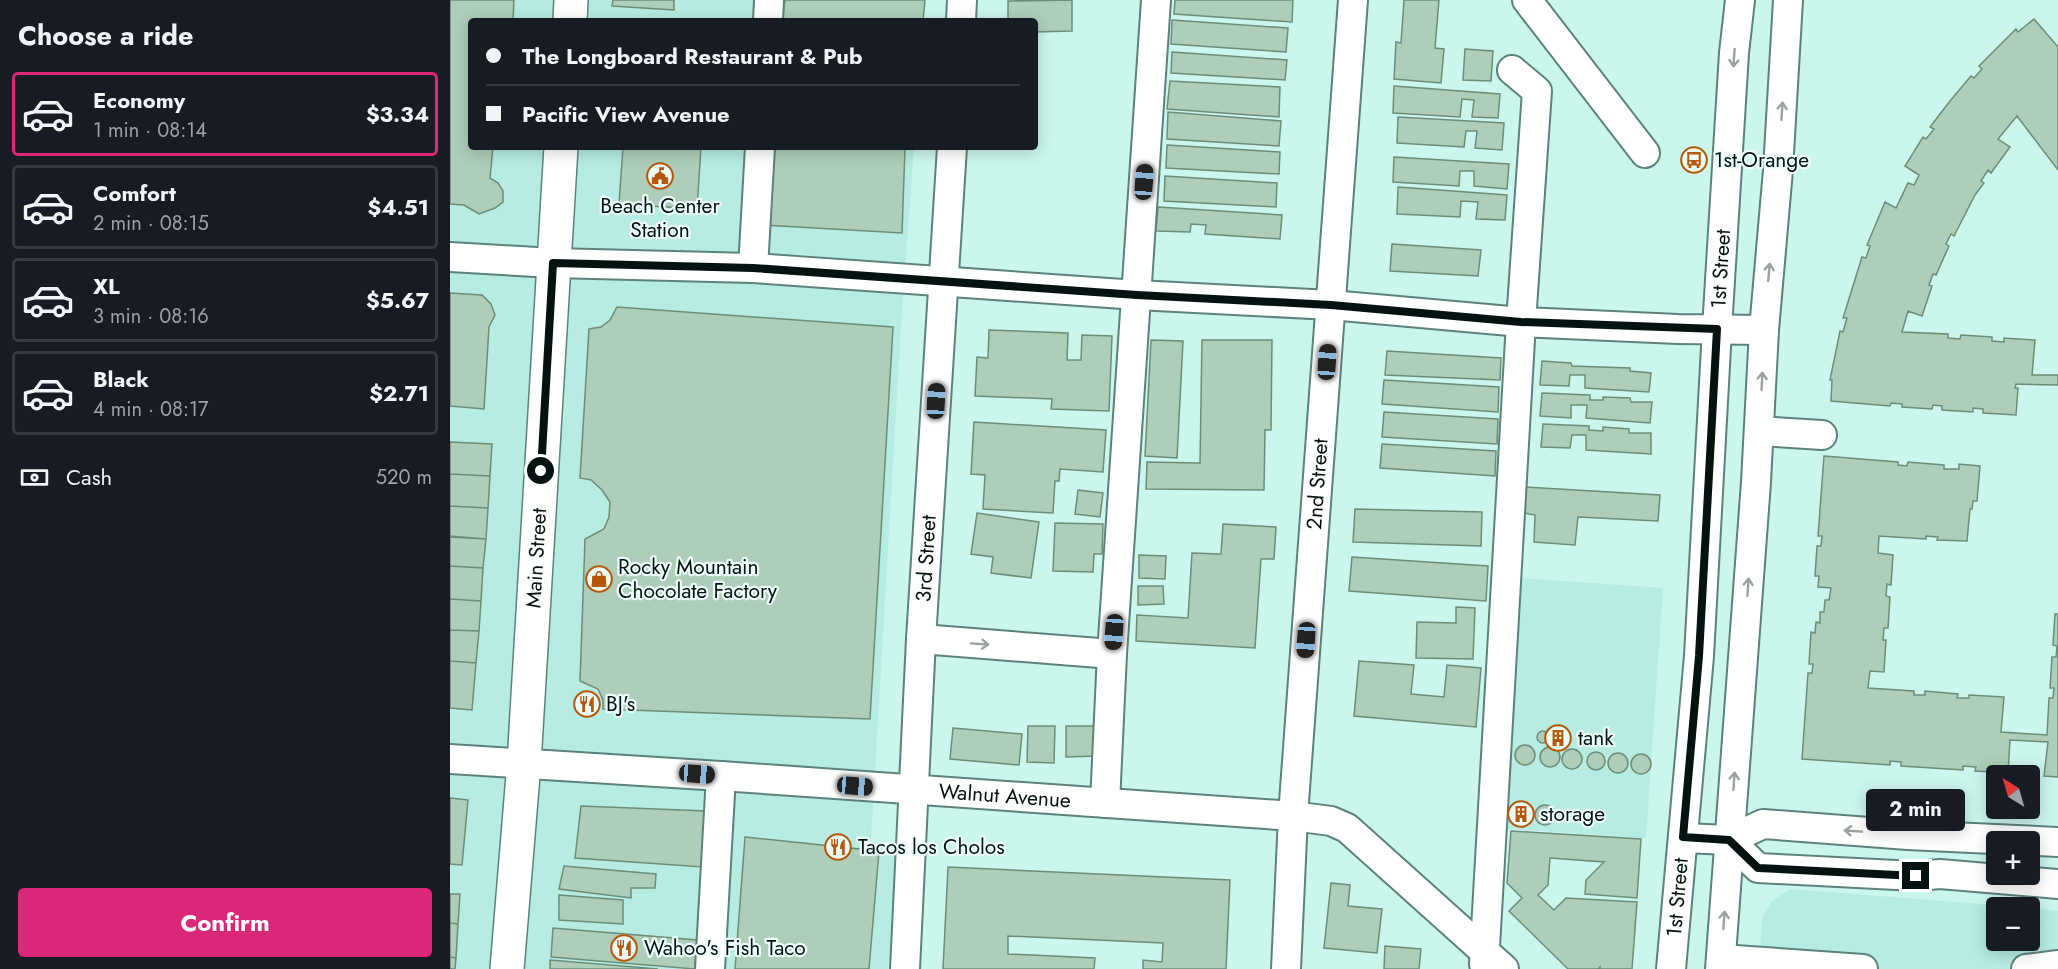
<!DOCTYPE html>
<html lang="en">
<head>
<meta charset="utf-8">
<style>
  body { margin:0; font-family:Jost,sans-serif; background:#242831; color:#f1f3f6; height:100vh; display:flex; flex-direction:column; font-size:22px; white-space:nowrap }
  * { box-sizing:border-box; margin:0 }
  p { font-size:20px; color:#9ea1a6 }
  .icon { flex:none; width:33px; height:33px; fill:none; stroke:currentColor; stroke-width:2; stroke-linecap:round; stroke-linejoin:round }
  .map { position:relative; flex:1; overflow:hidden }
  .side { display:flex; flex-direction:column; background:#171b24; width:450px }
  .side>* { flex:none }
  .guide { position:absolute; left:18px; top:18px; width:570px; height:132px; border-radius:6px; box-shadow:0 3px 15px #0003; display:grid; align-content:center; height:132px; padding:0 18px; background:#171b24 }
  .needle { width:39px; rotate:323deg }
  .fabs { position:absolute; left:1536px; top:765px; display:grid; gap:12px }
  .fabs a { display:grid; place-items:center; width:54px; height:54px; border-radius:6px; background:#171b24; box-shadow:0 3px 15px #0003; font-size:30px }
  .end { position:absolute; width:27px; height:27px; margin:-14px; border:8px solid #041311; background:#fff; box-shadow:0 0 0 3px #fff }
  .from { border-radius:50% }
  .bubble { position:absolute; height:42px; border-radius:6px; background:#171b24; box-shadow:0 3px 15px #0003; font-size:20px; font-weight:700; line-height:42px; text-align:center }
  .car { position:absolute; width:18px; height:36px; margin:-18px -9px; border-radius:8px; box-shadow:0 0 4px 2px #0007; background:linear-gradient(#222 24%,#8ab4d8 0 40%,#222 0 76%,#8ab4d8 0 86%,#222 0) }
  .guide b { display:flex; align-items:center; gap:21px; height:57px; font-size:22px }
  .guide b+b { border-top:2px solid #363941 }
  .guide i { width:15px; height:15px; background:#f1f3f6 }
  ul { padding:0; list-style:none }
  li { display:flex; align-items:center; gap:18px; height:84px; margin:0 12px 9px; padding:0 6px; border:3px solid #363941; border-radius:6px }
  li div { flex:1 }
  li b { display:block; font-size:22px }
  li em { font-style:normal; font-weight:700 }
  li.on { border-color:#db2777 }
  li>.icon { width:54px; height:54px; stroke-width:1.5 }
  h2 { padding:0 18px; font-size:27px; line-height:72px }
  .pay { display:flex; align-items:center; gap:15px; height:66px; padding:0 18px; font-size:22px }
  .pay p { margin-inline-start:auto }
  .button { display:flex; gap:12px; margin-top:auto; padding:12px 18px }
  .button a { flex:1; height:69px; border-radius:6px; background:#db2777; color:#fff; font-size:24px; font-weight:700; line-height:69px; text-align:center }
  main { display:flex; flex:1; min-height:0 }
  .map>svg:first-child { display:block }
</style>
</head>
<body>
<main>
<section class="side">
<h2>Choose a ride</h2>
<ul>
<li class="on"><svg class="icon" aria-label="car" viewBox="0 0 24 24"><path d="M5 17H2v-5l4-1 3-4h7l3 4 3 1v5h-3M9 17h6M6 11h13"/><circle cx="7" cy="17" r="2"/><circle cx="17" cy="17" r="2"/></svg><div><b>Economy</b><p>1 min · 08:14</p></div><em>$3.34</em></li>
<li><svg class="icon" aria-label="car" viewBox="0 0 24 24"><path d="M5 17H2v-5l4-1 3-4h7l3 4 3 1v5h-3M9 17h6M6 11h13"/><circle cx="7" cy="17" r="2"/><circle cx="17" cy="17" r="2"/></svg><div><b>Comfort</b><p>2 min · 08:15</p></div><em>$4.51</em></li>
<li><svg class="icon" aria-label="car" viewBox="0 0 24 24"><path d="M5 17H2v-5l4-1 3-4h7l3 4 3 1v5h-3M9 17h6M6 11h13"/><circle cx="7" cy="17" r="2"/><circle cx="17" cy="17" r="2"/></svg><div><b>XL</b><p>3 min · 08:16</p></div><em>$5.67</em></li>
<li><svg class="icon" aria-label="car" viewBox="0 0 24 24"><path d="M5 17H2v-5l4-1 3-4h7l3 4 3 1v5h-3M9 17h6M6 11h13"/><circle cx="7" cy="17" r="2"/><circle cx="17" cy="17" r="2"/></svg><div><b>Black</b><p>4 min · 08:17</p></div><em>$2.71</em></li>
</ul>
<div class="pay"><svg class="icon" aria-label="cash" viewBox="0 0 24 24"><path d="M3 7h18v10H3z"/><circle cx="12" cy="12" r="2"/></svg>Cash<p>520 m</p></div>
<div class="button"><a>Confirm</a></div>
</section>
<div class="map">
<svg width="1608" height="969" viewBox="0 0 1608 969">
  <rect width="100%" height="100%" fill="#cbf6ee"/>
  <path fill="#b6ece2" d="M0 0H474L473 21H21V147H464L451 326 421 840 446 853 438 969H0Z
    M1071 578 1213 588 1196 838 1057 829Z
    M1340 889 1570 907 1546 908V940H1580V908L1608 911V969H1308L1313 915 1322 901Z"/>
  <path fill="#aeceb9" stroke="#6e8d79" stroke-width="1.5" d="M0 0H64L63 21H21V147H43L40 178 48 183 53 191V202L45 208 29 214 14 205 0 204Z
    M163 0H224V10L162 6Z
    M335 0H475L473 21H332Z
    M622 0V31L585 32V21H558V1Z
    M725 0H843L842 22 724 14Z
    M954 0H989L985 48 994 49 991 83 944 79 946 42 951 43Z
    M1584 19 1608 47V170L1567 116 1548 139 1560 147 1541 173 1538 170 1531 181 1534 183 1525 195 1504 236 1501 234 1496 244 1499 246 1486 275 1483 274 1479 285 1482 286 1472 316 1458 311 1452 332 1498 334V338L1510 339 1511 335 1542 337V341L1554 342V338L1585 340 1582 375H1608V385L1566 384 1565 388H1568L1566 415 1533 413V409L1523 408V412L1492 410V406L1483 405 1482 409 1452 407V404L1441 403 1440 406 1381 401 1382 380H1380L1390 331 1393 332 1397 318H1393L1412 257 1416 258 1420 246 1417 245 1435 202 1446 208 1458 183 1464 185 1469 175 1455 166 1473 137 1476 139 1484 129 1480 127 1500 101 1521 76 1524 78 1532 69 1529 66 1566 29 1568 32Z
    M722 20 838 28 836 52 721 44Z
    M1015 49 1043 51 1041 81 1013 80Z
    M722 52 837 60 835 80 721 73Z
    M720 81 830 87 829 117 717 109Z
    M944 86 1050 94 1048 118 1022 117 1024 100 1012 99 1010 117 943 113Z
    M718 112 831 121 829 146 717 139Z
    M948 117 1054 123 1052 150 1025 148 1027 131H1016L1014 147 947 143Z
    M717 145 830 152 829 174 716 168Z
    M173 147H251L247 209 169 204Z
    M318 147 455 148 452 233 312 225Z
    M944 157 1059 164 1057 189 1024 186V171H1010L1009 186 943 182Z
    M715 176 827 183 826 207 714 201Z
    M948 187 1057 195 1055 220 1026 219 1028 202 1011 201 1010 217 947 214Z
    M708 207 832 215 830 239 755 234 756 225 741 224 740 232 706 231Z
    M942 244 1031 250 1028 276 940 271Z
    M0 293 32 295 41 304 45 315 39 327 34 409 0 406Z
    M167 307 443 327 420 719 153 709V700L148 689 130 681 135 539 154 529 159 517 160 502 152 490 141 480 130 478 139 329 151 327 160 320Z
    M539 330 618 333 617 360H631L632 335 662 336 659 411 601 409 602 399 525 396 527 357 538 358Z
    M701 340 733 341 727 458 695 456Z
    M752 340H822L821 430H815L814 490 696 489 697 462 750 463Z
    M937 351 1051 358 1050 380 935 375Z
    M1092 361 1121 363 1122 366 1180 368V371L1201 373 1199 392 1135 388V375H1120L1119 386 1090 385Z
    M934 380 1049 387 1048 412 932 404Z
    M1092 393 1140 395V400H1153V397L1180 398 1181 402H1202L1200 423 1136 418 1137 405H1121V418L1090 416Z
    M934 412 1048 419 1047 444 932 437Z
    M524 422 656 430 653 472 610 469 609 481H605L603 513 533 509 535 475 521 474Z
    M1093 424 1139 426V430L1153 431V427L1179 429V433H1201V454L1136 450V435H1122L1120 448 1091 447Z
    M0 442 42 444 40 476 0 474Z
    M932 444 1046 451 1045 476 930 468Z
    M1374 456 1448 462V465L1457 466 1458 462 1494 465V469H1509V464L1530 466 1527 501H1523L1522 509H1520L1517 541 1487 540 1488 537 1476 536V539L1429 536 1428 553 1443 555 1441 585 1437 584 1436 596 1440 597 1438 628H1434L1433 640H1436L1434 672 1420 671 1418 688 1464 691V695H1475V691L1508 694 1507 698H1519V695L1554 697 1551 732 1597 735 1599 698H1603L1604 688H1600L1602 657H1606L1607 646 1603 645 1605 614H1608V777L1594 776 1598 742 1560 740 1558 773 1525 771 1526 767 1513 766V770L1451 766V762L1440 761V765L1352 759 1358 673H1362L1363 664H1359L1361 632 1365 633 1366 622 1370 623V612H1374L1375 600H1379L1381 588 1368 587 1369 576H1365L1367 546H1371L1372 536H1368Z
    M0 474 40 476 38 508 0 506Z
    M1075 487 1210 495 1208 521 1128 517 1125 545 1084 542 1085 515 1074 513Z
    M628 490 653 493 650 517 625 514Z
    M0 506 38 508 36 539 0 536Z
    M905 509 1032 512 1031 546 903 542Z
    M527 513 589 522 581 578 541 573 543 557 521 554Z
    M605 523 653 524 652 554H644L643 572 603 571Z
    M773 524 826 527 824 559H811L805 648 686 641 687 615 738 618 742 553 771 554Z
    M0 537 36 539 33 568 0 566Z
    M689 555 716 556 715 579 689 578Z
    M902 557 1038 566 1036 601 899 591Z
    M0 566 33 568 31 601 0 599Z
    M688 586H713L714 604 688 605Z
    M0 599 31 601 29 631 0 630Z
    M1006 607 1025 608 1023 659 966 658 967 622 1006 623Z
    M0 630 29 631 26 663 0 661Z
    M0 661 26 663 22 710 0 708Z
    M909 661 964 665 961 694 994 697 997 665 1031 668 1026 727 904 716Z
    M578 726H605L604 763 577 762Z
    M616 726H647L648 756 616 757Z
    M503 728 572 734 569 765 500 759Z
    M1087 737a6 6 0 1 1 12 0a6 6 0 1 1-12 0Z
    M1102 738a6 6 0 1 1 12 0a6 6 0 1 1-12 0Z
    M1065 755a10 10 0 1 1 20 0a10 10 0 1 1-20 0Z
    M1090 757a10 10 0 1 1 20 0a10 10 0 1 1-20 0Z
    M1112 759a10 10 0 1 1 20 0a10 10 0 1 1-20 0Z
    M1137 761a9 9 0 1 1 18 0a9 9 0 1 1-18 0Z
    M1158 763a10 10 0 1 1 20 0a10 10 0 1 1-20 0Z
    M1181 764a10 10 0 1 1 20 0a10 10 0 1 1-20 0Z
    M0 798 18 800 12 865 0 864Z
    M1061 813a10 10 0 1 1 20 0a10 10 0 1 1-20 0Z
    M1085 815a10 10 0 1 1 20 0a10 10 0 1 1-20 0Z
    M131 806 256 811 253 867 125 858Z
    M1061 831 1191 839 1187 898 1135 894 1136 880 1154 862 1100 858 1098 885 1088 895 1104 910 1116 898 1187 902 1182 969H1150V967L1148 969H1118L1059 911 1072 898 1057 883Z
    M295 837 429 851 419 969H285Z
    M114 866 206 874 205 888H181V898L109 889Z
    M498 867 780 880 776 969H693V960L712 962 713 943 558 936V954L645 958 644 969H493Z
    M881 883 900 885 898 906 932 909 927 953 874 948Z
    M0 894H10L8 924 0 923Z
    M109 895 173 900V924L109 920Z
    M0 923 8 924 6 958 0 957Z
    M103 928 247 940 245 969 101 957Z
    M935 946 971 949 969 969H934Z
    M0 957 6 958 5 969H0Z
    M100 960 208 969H100Z"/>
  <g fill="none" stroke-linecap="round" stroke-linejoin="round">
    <g stroke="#5b837c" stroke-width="32">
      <g id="minor">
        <path d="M1077 0 1195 153"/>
        <path d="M318 21 319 0"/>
        <path d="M511 21 512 0"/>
        <path d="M0 257 103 263 303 268 687 295 881 305 1071 322 1228 329 1314 330"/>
        <path d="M303 268 310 147"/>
        <path d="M1309 431 1372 435"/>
        <path d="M471 639 662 654"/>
        <path id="s1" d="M0 759 271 776 843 816 881 821 897 828 1054 969"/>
        <path d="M655 803 662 654 706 0"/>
        <path d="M1233 838 1279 840 1313 824 1458 835 1608 842"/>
        <path d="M1279 840 1308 868 1466 876 1490 874 1608 884"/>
        <path d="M1271 959 1413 969"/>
        <path d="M1034 964 1071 322 1087 91 1062 70"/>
        <path d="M260 969 271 776"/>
        <path id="s2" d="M455 969 471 639 502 147"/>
        <path id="s3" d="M836 969 843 816 903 0"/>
        <path id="s4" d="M1221 969 1249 656 1267 329 1284 53 1290 0"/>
        <path d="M1270 969 1306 482 1314 330 1328 170 1338 0"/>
        <path d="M1576 969 1608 965"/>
      </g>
    </g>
    <g stroke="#5b837c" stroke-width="36">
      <g id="major">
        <path d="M120 21 121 0"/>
        <path id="s5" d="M57 969 74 763 111 147"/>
      </g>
    </g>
    <use href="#minor" stroke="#fff" stroke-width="28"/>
    <use href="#major" stroke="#fff" stroke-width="33"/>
  </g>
  <defs><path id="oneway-shaft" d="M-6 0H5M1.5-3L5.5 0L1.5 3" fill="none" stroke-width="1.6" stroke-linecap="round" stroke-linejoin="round" transform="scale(1.5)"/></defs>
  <g stroke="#9ba1a0">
    <use href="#oneway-shaft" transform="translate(1284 58) rotate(94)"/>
    <use href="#oneway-shaft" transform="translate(1332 111) rotate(-86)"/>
    <use href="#oneway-shaft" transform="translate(1319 272) rotate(-85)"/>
    <use href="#oneway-shaft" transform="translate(1312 381) rotate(-87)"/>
    <use href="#oneway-shaft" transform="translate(1298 587) rotate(-86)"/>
    <use href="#oneway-shaft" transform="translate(530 644) rotate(4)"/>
    <use href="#oneway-shaft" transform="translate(1284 781) rotate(-86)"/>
    <use href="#oneway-shaft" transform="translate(1403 831) rotate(-176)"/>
    <use href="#oneway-shaft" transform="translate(1274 920) rotate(-86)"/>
  </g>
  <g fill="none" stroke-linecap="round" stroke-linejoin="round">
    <path stroke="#041311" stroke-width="8" d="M91 471 103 263 303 268 687 295 881 305 1071 322 1267 329 1249 656 1233 837 1279 840 1308 868 1466 876"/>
  </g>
  <defs>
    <g id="bus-ring" transform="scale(1.35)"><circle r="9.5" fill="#ecfdfa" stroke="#b55706" stroke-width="1.5"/><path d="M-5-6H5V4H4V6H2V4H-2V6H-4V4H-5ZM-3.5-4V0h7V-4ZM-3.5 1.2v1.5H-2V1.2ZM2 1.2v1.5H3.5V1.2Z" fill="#b55706"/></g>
    <g id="civic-ring" transform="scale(1.35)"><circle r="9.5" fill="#ecfdfa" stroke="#b55706" stroke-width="1.5"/><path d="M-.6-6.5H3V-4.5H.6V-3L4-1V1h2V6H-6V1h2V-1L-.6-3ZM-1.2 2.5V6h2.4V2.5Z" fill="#b55706"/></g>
    <g id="shop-ring" transform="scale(1.35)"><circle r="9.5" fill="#ecfdfa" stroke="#b55706" stroke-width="1.5"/><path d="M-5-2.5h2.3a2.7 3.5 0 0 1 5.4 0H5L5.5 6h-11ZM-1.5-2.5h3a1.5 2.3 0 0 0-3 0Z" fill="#b55706"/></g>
    <g id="restaurant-ring" transform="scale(1.35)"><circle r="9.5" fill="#ecfdfa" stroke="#b55706" stroke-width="1.5"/><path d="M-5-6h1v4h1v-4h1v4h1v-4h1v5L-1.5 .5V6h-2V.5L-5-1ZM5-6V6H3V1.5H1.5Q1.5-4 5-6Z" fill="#b55706"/></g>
    <g id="building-ring" transform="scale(1.35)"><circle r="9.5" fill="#ecfdfa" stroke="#b55706" stroke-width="1.5"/><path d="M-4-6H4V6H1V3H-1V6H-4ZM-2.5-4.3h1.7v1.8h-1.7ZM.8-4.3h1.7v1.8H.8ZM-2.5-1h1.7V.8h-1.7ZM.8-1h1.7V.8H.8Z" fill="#b55706"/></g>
  </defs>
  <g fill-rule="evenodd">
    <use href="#bus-ring" x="1244" y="160"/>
    <use href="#civic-ring" x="210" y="176"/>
    <use href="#shop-ring" x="149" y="579"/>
    <use href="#restaurant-ring" x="137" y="704"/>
    <use href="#building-ring" x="1108" y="738"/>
    <use href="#building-ring" x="1071" y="814"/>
    <use href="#restaurant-ring" x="388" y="847"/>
    <use href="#restaurant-ring" x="174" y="948"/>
  </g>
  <g text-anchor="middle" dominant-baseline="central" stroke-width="4.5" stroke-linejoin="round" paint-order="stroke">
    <g font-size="21" fill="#041311" stroke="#ecfdfa" text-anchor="start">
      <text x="1264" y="160">1st-Orange</text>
      <text x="210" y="206" text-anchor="middle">Beach Center<tspan x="210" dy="24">Station</tspan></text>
      <text x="168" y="567">Rocky Mountain<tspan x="168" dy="24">Chocolate Factory</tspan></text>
      <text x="156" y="704">BJ's</text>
      <text x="1128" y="738">tank</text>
      <text x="1090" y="814">storage</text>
      <text x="408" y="847">Tacos los Cholos</text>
      <text x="194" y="948">Wahoo's Fish Taco</text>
    </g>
    <g font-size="21" fill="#041311" stroke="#ecfdfa">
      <text stroke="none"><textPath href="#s4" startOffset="702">1st Street</textPath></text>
      <text stroke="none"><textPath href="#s3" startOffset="486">2nd Street</textPath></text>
      <text stroke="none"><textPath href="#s5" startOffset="412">Main Street</textPath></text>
      <text stroke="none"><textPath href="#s2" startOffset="411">3rd Street</textPath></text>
      <text stroke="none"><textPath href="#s1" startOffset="556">Walnut Avenue</textPath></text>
      <text stroke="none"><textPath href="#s4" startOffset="72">1st Street</textPath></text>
    </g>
  </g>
</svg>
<div class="fabs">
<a><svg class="needle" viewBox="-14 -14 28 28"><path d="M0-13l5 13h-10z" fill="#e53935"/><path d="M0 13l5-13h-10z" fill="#9ea1a6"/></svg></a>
<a>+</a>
<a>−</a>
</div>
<i class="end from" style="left:91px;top:471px"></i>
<i class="end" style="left:1466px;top:876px"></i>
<div class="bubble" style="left:1416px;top:789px;width:99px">2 min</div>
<i class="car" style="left:694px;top:182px;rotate:4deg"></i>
<i class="car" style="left:877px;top:362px;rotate:4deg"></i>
<i class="car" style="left:486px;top:401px;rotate:3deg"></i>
<i class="car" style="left:664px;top:632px;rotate:184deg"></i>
<i class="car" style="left:856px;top:640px;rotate:184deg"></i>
<i class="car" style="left:247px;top:774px;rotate:94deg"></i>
<i class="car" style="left:405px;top:786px;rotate:95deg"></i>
<div class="guide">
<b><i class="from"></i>The Longboard Restaurant &amp; Pub</b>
<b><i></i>Pacific View Avenue</b>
</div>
</div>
</main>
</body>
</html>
